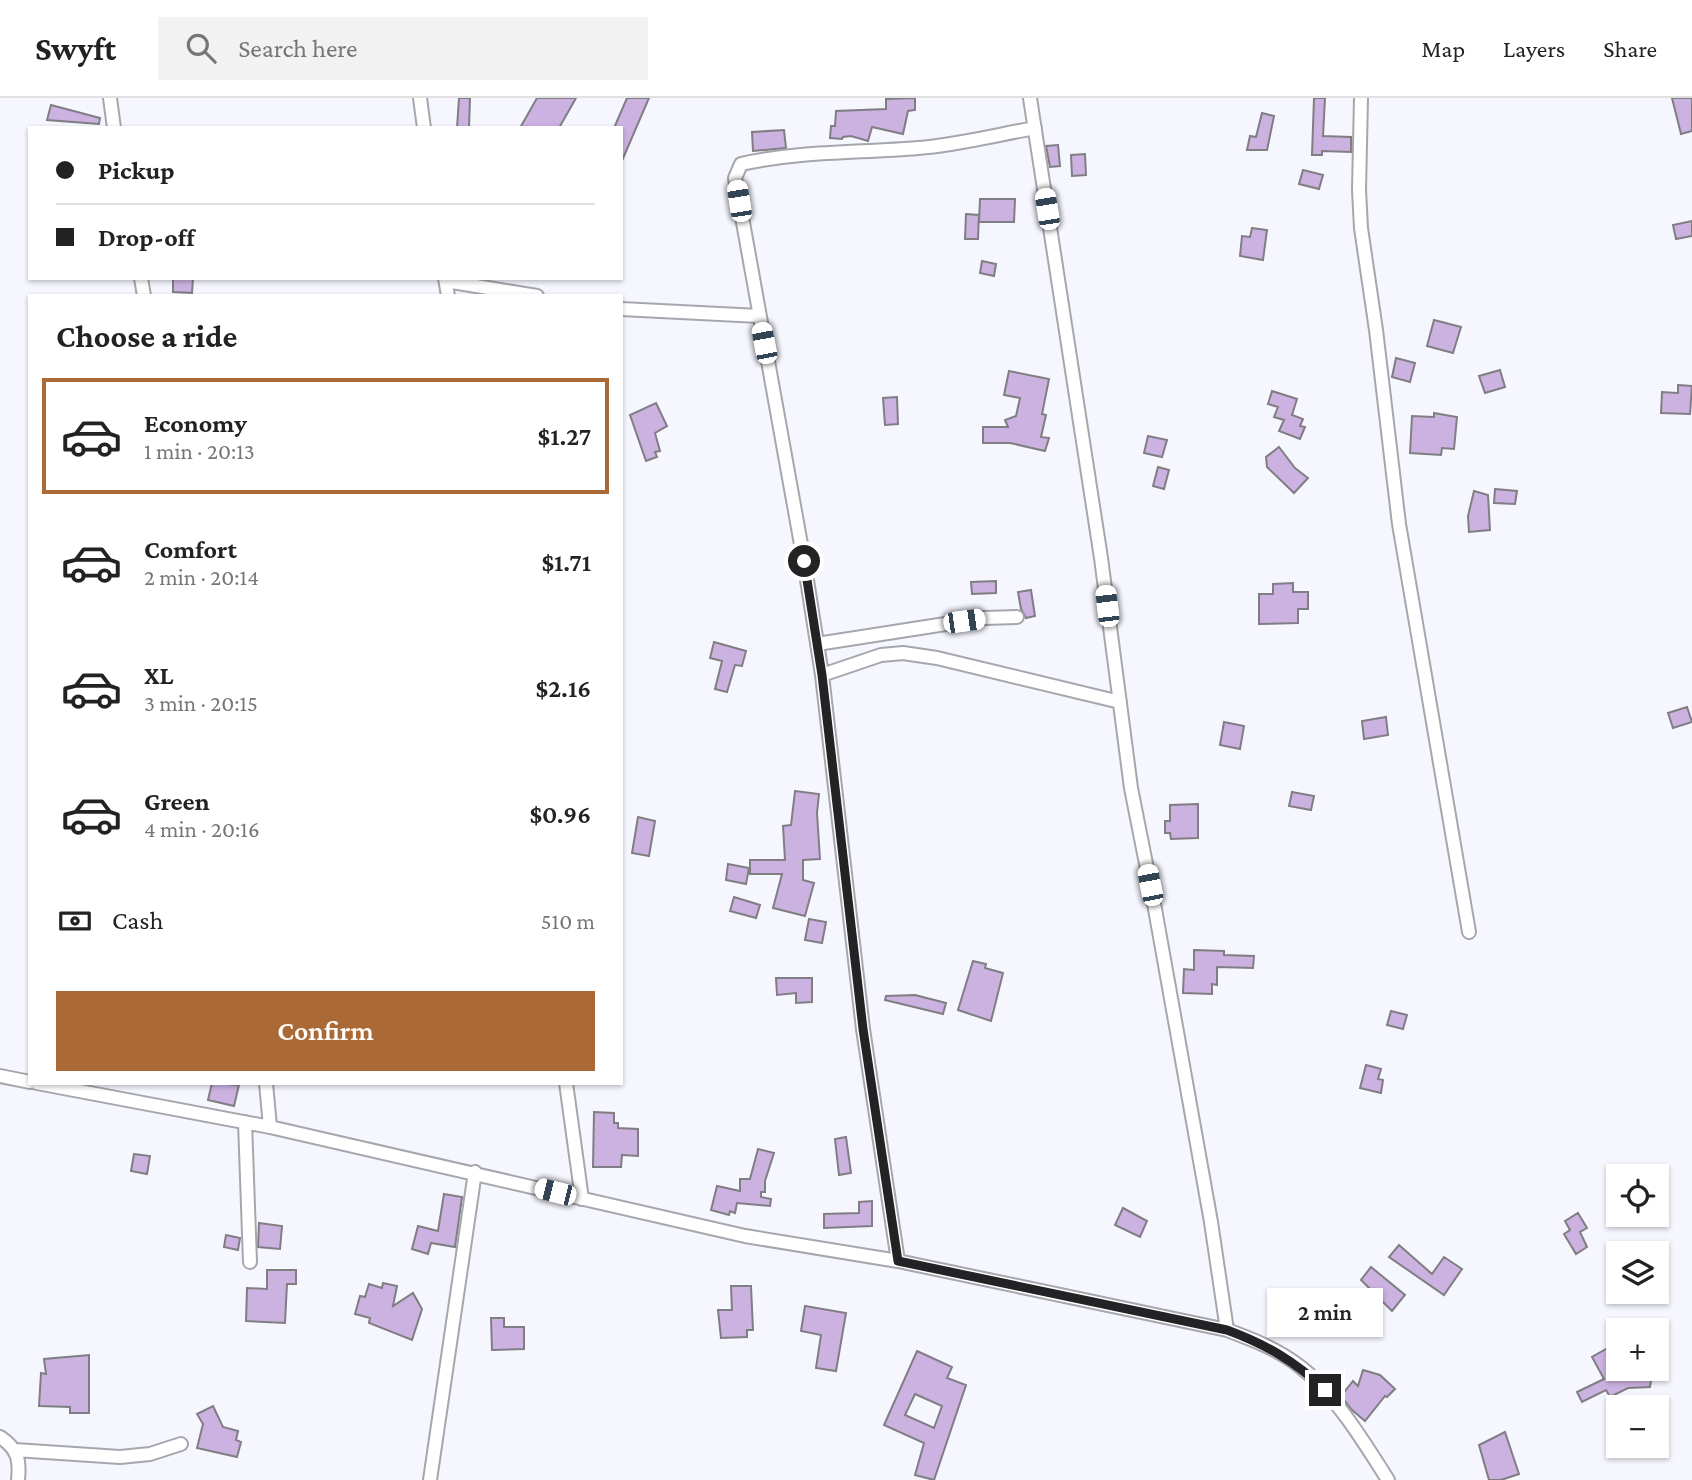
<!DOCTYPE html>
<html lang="en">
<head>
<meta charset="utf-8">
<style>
  body { margin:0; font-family:"Crimson Pro",serif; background:#f2f2f2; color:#222; height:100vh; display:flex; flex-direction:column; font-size:26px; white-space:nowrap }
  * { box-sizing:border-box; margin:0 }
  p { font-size:23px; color:#767676 }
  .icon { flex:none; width:38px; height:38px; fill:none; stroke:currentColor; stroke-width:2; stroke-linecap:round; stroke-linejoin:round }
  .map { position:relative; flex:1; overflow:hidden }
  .drawer { position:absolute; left:28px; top:196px; width:595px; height:791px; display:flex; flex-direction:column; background:#fff; border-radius:0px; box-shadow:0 2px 5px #0004 }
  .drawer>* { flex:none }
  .top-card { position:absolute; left:28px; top:28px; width:595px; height:154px; border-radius:0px; box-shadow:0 2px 5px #0004; display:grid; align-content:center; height:154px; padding:0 28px; background:#fff }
  .tools { position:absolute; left:1606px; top:1066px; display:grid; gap:14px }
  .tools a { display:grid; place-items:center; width:63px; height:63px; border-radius:0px; background:#fff; box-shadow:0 2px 5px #0004; font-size:35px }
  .end { position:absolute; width:32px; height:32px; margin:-16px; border:9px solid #232326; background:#fff; box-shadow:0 0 0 4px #fff }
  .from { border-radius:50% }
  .bubble { position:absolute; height:49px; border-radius:0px; background:#fff; box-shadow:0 2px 5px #0004; font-size:23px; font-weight:600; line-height:49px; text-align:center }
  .car { position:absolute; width:21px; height:42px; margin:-21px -10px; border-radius:9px; box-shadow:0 0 5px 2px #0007; background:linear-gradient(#fff 24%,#345 0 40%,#fff 0 76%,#345 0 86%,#fff 0) }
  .top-card b { display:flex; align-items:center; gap:24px; height:66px; font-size:26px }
  .top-card b+b { border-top:2px solid #e0e0e0 }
  .top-card i { width:18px; height:18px; background:#222 }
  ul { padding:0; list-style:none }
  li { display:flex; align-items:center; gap:21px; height:116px; margin:0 14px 10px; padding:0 14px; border:4px solid transparent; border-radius:0px }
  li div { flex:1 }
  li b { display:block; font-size:26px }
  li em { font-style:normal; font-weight:600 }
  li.current { border-color:#ab6935 }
  li>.icon { width:63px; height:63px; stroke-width:1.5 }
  h2 { padding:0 28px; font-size:32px; line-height:84px }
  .pay { display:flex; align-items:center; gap:18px; height:77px; padding:0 28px; font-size:26px }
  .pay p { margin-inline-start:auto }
  .primary-button { display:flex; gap:14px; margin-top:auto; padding:14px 28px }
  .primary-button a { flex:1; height:80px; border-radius:0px; background:#ab6935; color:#fff; font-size:28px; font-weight:600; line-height:80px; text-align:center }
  header { display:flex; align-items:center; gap:42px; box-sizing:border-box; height:98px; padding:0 35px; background:#fff; border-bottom:2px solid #e0e0e0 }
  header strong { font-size:33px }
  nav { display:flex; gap:38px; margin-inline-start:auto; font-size:24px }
  .search { width:490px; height:63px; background:#f2f2f2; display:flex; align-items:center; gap:18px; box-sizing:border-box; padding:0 24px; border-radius:0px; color:#767676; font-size:26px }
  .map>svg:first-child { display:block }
</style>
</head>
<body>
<header>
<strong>Swyft</strong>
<div class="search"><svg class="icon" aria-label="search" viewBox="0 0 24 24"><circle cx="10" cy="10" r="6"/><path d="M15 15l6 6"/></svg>Search here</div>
<nav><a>Map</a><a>Layers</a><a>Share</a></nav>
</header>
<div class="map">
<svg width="1692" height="1382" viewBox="0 0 1692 1382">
  <rect width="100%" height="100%" fill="#f6f7fe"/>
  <path fill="#cbb2e1" stroke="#807d83" stroke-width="2" fill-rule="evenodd" d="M459 0H470L469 30H457Z
    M537 0H576L559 30H520Z
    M627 0H649L621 65V30H614Z
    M915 0V12L908 13 903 36 872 29 868 43 851 38 843 39 842 41 830 40 831 28H835L836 13 886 11V1Z
    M1314 0H1325L1323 38 1351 39V54L1322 53V57H1312Z
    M1672 0H1692V33L1681 36Z
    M51 7 100 20 99 26 47 22Z
    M1262 15 1274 18 1267 52H1247L1250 38 1256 39Z
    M784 32 786 50 753 53 752 34Z
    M1058 47 1060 68 1050 69 1046 48Z
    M1085 56 1086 77 1072 78 1071 57Z
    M1303 72 1323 77 1319 91 1299 86Z
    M980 101H1015L1014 124H979Z
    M966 116 979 117 978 141H965Z
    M1692 123V138L1676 141 1673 127Z
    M1252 130 1267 132 1263 162 1240 158 1242 138 1250 139Z
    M982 163 996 166 994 178 980 175Z
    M173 180H193L192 195 173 194Z
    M1434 222 1461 229 1453 255 1427 248Z
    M1396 260 1415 265 1410 284 1392 279Z
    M1500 272 1505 289 1485 295 1479 278Z
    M1009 273 1049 281 1042 316 1046 317 1041 339 1049 340 1045 353 1010 345H983V329H1008L1005 322 1016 318 1020 300 1004 297Z
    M1678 287 1692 288 1690 316 1661 315 1662 294 1678 295Z
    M1272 293 1297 301 1292 317 1303 321 1300 328 1305 329 1300 341 1279 333 1284 322 1274 319 1278 309 1268 306Z
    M897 299 898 326 885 327 883 300Z
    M656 305 667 328 655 335 660 353 655 354 657 359 646 363 630 317Z
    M1434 315 1457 319 1454 351 1442 350 1441 357 1410 355 1412 318 1434 319Z
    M1148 338 1167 342 1162 359 1144 355Z
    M1279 349 1295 370 1308 380 1294 395 1267 369 1266 359Z
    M1158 369 1169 372 1164 391 1153 388Z
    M1495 391 1517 393 1515 406 1494 405Z
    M1474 393 1488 397 1490 432 1469 434 1468 418Z
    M996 483V495L972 496 971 484Z
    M1293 485V494H1308V511H1298V525L1259 526V496H1273V486Z
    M1031 492 1035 518 1026 520 1021 511 1018 494Z
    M714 544 746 553 742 568 735 567 727 594 715 591 722 563 710 560Z
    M1687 609 1692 624 1673 630 1668 615Z
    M1386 619 1388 637 1364 641 1362 623Z
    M1224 624 1244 628 1240 651 1220 647Z
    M795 693 819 696 817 715 820 761 803 762V782L814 785 805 818 773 810 782 776H750V762H785L783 728 791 727Z
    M1292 694 1314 698 1311 712 1289 708Z
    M1198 706V740L1171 741 1170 735H1165V723H1170V707Z
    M638 719 655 723 649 758 632 755Z
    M728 766 749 770 746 786 726 782Z
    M734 799 760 807 756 820 730 813Z
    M809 821 826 824 822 845 805 842Z
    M1194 852 1224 853V857L1254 858 1253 870 1217 869V887L1212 886V896L1183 895 1184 871 1194 872Z
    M973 863 986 866 985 870 1003 875 991 923 958 912Z
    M776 880H812V904L796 905V895L777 897Z
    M915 897 946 905 943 916 885 902 886 898Z
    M1391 913 1407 917 1403 931 1387 927Z
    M1366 967 1381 971 1378 981 1383 982 1381 995 1360 990Z
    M212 985 239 987 234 1008 208 1002Z
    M594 1014 614 1015V1025H618V1030L638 1031V1058L622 1057 621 1069H593Z
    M846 1039 851 1075 839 1077 835 1041Z
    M758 1051 774 1055 765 1083V1094H761V1099L771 1101 770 1108 737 1105 735 1115 730 1113 729 1117 711 1112 717 1088 740 1093V1081H750Z
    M134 1056 150 1058 147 1076 131 1073Z
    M444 1096 462 1099 455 1149 431 1145 428 1156 412 1151 418 1128 438 1133Z
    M872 1103V1128L824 1130V1116L859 1115V1104Z
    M1123 1110 1147 1123 1140 1139 1115 1127Z
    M1578 1115 1587 1130 1580 1134 1587 1149 1576 1156 1564 1136 1570 1132 1565 1123Z
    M259 1125 282 1128 280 1151 258 1149Z
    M226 1137 240 1140 238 1152 224 1149Z
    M1399 1147 1432 1176 1444 1159 1462 1171 1444 1197 1389 1159Z
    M1371 1169 1405 1197 1392 1213 1361 1182Z
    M267 1172H296V1186H287L285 1225 246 1223 247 1190 267 1191Z
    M383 1185 397 1188 393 1208 413 1195 422 1211 412 1242 369 1225 370 1220 355 1216 360 1198 365 1199 369 1186 382 1190Z
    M731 1188H751L753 1232H747V1239L721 1240 718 1212H732Z
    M805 1208 846 1215 836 1273 816 1270 821 1237 801 1233Z
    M491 1220H504V1229H524V1251L492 1252Z
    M1606 1251 1619 1254V1270H1653L1650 1289 1628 1290 1610 1299 1606 1292 1582 1304 1577 1294 1604 1281 1592 1259Z
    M917 1253 952 1269 947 1280 966 1287 934 1382 915 1377 924 1345 884 1327ZM915 1296 942 1308 934 1330 905 1317Z
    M89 1257V1315H70V1309L39 1308 41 1275 46 1276 44 1261Z
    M1363 1272 1380 1277 1395 1291 1387 1299 1385 1298 1365 1323 1352 1312 1341 1298 1353 1283 1358 1288Z
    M213 1308 223 1329 238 1333 236 1342 241 1344 237 1359 197 1350 203 1326 197 1316Z
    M1505 1334 1519 1376 1501 1382H1489L1479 1347Z"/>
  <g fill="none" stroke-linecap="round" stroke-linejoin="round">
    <g stroke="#a6a7ae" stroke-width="16">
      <path id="minor" d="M110 0 114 30
        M420 0 424 30
        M1030 0 1101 460 1131 690 1155 811 1211 1124 1227 1232
        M1361 0 1359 92 1361 130 1376 232 1399 426 1469 834
        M141 180 144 198
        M445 180 448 198
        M446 183 537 198
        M621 211 759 218
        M817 546 984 520 1017 519
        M822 577 881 557 903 555 937 560 1120 604
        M0 978 30 984
        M37 985 270 1029 745 1138 898 1163 1227 1232C1254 1242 1280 1252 1303 1271 1335 1297 1366 1347 1388 1382
        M266 985 270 1029
        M566 985 582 1101
        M245 1024 250 1164
        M898 1163 863 931 822 577 804 463 735 80 741 66C799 53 859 55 918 50 957 47 996 37 1035 30
        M0 1339C18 1351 20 1362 18 1382
        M15 1352 120 1359 150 1356 181 1346
        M430 1382 475 1074"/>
    </g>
    <use href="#minor" stroke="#fff" stroke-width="12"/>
  </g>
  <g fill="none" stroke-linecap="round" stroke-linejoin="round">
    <path stroke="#232326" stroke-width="9" d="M804 463 822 577 863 931 898 1163 1227 1232C1265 1246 1295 1263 1325 1292"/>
  </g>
</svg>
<div class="tools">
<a><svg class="icon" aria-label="locate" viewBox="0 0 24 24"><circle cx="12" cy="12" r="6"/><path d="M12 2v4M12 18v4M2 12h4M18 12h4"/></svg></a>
<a><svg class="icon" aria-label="layers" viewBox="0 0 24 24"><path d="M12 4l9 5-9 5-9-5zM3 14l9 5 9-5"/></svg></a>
<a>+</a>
<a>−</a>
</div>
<i class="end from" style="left:804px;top:463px"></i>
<i class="end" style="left:1325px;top:1292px"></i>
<div class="bubble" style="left:1267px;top:1190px;width:116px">2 min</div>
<i class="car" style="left:739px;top:103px;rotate:351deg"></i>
<i class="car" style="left:1047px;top:111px;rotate:351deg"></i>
<i class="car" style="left:764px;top:245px;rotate:349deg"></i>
<i class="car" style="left:1107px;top:508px;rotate:353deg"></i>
<i class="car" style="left:964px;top:523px;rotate:82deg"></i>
<i class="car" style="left:1150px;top:787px;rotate:349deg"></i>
<i class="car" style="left:555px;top:1094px;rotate:284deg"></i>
<div class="top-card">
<b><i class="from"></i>Pickup</b>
<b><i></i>Drop-off</b>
</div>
<section class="drawer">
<h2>Choose a ride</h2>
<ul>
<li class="current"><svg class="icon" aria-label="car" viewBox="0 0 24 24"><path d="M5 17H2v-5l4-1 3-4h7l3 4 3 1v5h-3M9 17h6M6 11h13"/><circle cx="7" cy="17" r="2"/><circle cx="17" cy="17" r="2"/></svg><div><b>Economy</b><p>1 min · 20:13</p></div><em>$1.27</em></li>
<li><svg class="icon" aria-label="car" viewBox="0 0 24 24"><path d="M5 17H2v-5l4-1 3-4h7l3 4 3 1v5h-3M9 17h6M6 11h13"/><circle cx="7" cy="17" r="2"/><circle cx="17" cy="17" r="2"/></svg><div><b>Comfort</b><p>2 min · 20:14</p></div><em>$1.71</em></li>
<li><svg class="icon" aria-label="car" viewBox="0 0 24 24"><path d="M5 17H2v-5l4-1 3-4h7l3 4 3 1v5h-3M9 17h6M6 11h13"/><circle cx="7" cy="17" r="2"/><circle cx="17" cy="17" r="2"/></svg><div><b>XL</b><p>3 min · 20:15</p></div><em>$2.16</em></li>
<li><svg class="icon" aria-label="car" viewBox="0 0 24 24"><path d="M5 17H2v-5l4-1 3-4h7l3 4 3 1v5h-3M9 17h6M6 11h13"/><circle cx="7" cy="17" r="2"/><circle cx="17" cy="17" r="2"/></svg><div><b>Green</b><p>4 min · 20:16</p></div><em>$0.96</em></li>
</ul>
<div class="pay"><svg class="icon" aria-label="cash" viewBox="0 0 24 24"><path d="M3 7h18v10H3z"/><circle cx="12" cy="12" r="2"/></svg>Cash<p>510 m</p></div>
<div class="primary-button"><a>Confirm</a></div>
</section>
</div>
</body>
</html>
